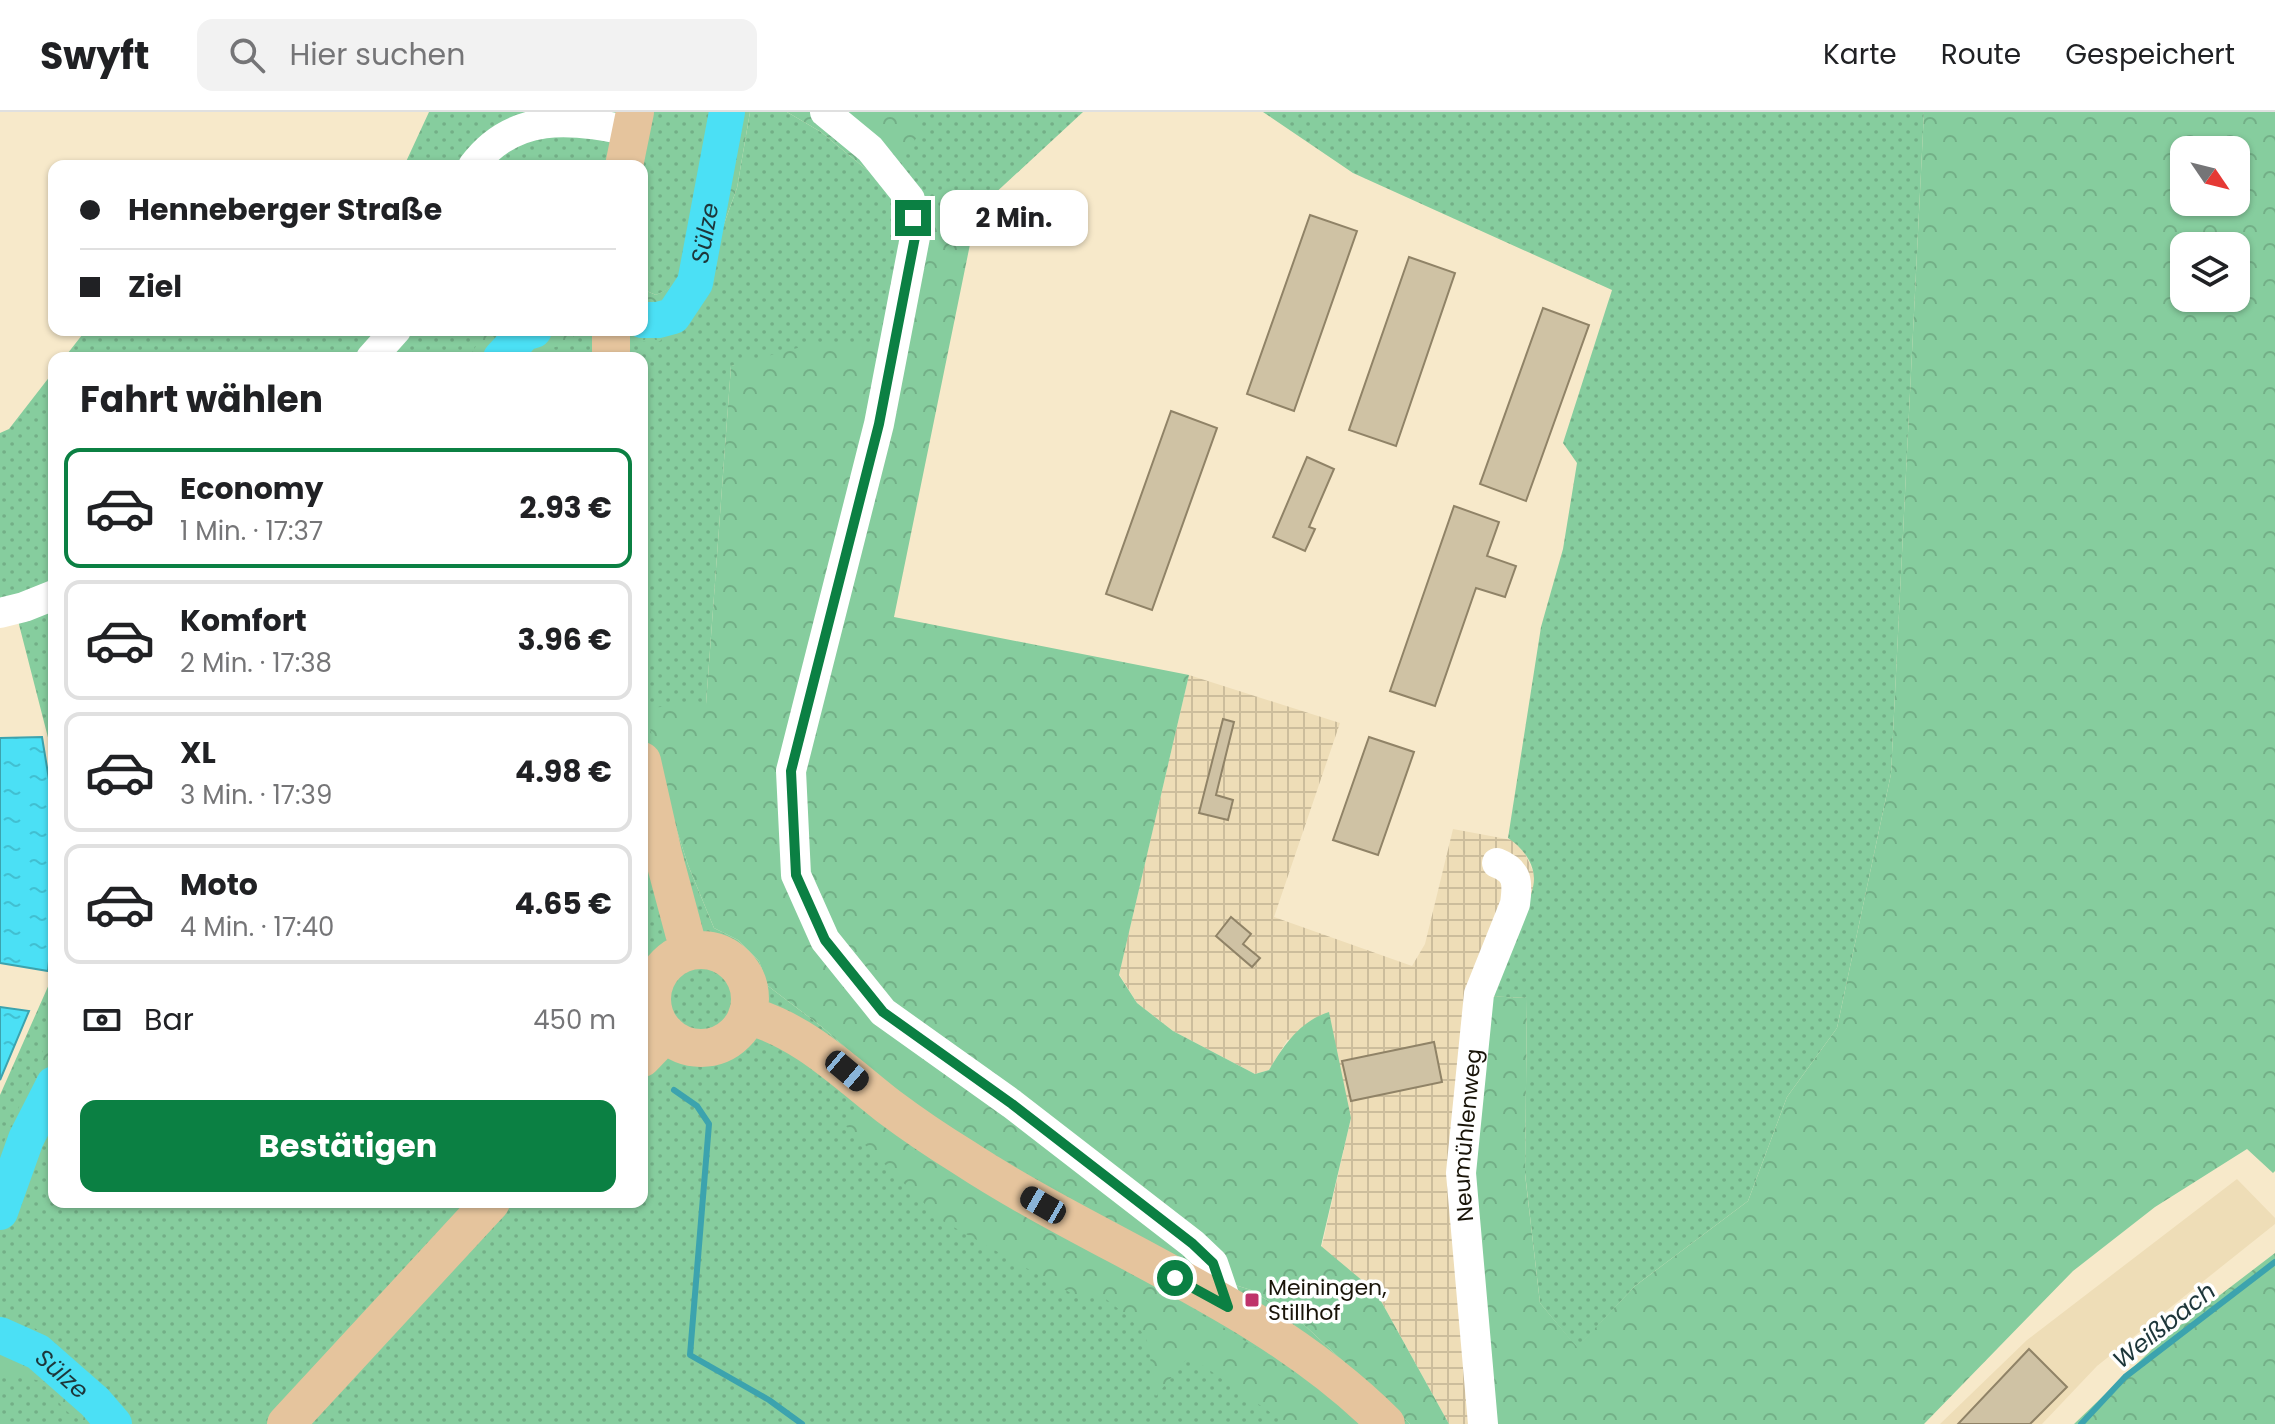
<!DOCTYPE html>
<html lang="de">
<head>
<meta charset="utf-8">
<style>
  body { margin:0; font-family:Poppins,sans-serif; background:#f2f2f2; color:#202124; height:100vh; display:flex; flex-direction:column; font-size:30px; white-space:nowrap }
  * { box-sizing:border-box; margin:0 }
  p { font-size:26px; color:#757577 }
  .icon { flex:none; width:44px; height:44px; fill:none; stroke:currentColor; stroke-width:2; stroke-linecap:round; stroke-linejoin:round }
  .map { position:relative; flex:1; overflow:hidden }
  .details { position:absolute; left:48px; top:240px; width:600px; height:856px; display:flex; flex-direction:column; background:#fff; border-radius:16px; box-shadow:0 2px 6px #0004 }
  .details>* { flex:none }
  .banner { position:absolute; left:48px; top:48px; width:600px; height:176px; border-radius:16px; box-shadow:0 2px 6px #0004; display:grid; align-content:center; height:176px; padding:0 32px; background:#fff }
  .needle { width:52px; rotate:125deg }
  .fabs { position:absolute; left:2170px; top:24px; display:grid; gap:16px }
  .fabs a { display:grid; place-items:center; width:80px; height:80px; border-radius:16px; background:#fff; box-shadow:0 2px 6px #0004; font-size:40px }
  .end { position:absolute; width:36px; height:36px; margin:-18px; border:10px solid #0b8043; background:#fff; box-shadow:0 0 0 4px #fff }
  .from { border-radius:50% }
  .bubble { position:absolute; height:56px; border-radius:16px; background:#fff; box-shadow:0 2px 6px #0004; font-size:26px; font-weight:700; line-height:56px; text-align:center }
  .car { position:absolute; width:24px; height:48px; margin:-24px -12px; border-radius:10px; box-shadow:0 0 6px 2px #0007; background:linear-gradient(#222 24%,#8ab4d8 0 40%,#222 0 76%,#8ab4d8 0 86%,#222 0) }
  .banner b { display:flex; align-items:center; gap:28px; height:76px; font-size:30px }
  .banner b+b { border-top:2px solid #e0e0e0 }
  .banner i { width:20px; height:20px; background:#202124 }
  ul { padding:0; list-style:none }
  li { display:flex; align-items:center; gap:24px; height:120px; margin:0 16px 12px; padding:0 16px; border:4px solid #e0e0e0; border-radius:16px }
  li div { flex:1 }
  li b { display:block; font-size:30px }
  li em { font-style:normal; font-weight:700 }
  li.on { border-color:#0b8043 }
  li>.icon { width:72px; height:72px; stroke-width:1.5 }
  h2 { padding:0 32px; font-size:36px; line-height:96px }
  .pay { display:flex; align-items:center; gap:20px; height:88px; padding:0 32px; font-size:30px }
  .pay p { margin-inline-start:auto }
  .cta { display:flex; gap:16px; margin-top:auto; padding:16px 32px }
  .cta a { flex:1; height:92px; border-radius:16px; background:#0b8043; color:#fff; font-size:32px; font-weight:700; line-height:92px; text-align:center }
  header { display:flex; align-items:center; gap:48px; box-sizing:border-box; height:112px; padding:0 40px; background:#fff; border-bottom:2px solid #e0e0e0 }
  header strong { font-size:38px }
  nav { display:flex; gap:44px; margin-inline-start:auto; font-size:28px }
  .search { width:560px; height:72px; background:#f2f2f2; display:flex; align-items:center; gap:20px; box-sizing:border-box; padding:0 28px; border-radius:16px; color:#757577; font-size:30px }
  .map>svg:first-child { display:block }
</style>
</head>
<body>
<header>
<strong>Swyft</strong>
<div class="search"><svg class="icon" aria-label="search" viewBox="0 0 24 24"><circle cx="10" cy="10" r="6"/><path d="M15 15l6 6"/></svg>Hier suchen</div>
<nav><a>Karte</a><a>Route</a><a>Gespeichert</a></nav>
</header>
<div class="map">
<svg width="2275" height="1312" viewBox="0 0 2275 1312">
  <defs>
    <pattern id="industrial-grid" width="8" height="8" patternUnits="userSpaceOnUse" patternTransform="scale(2)"><rect width="8" height="8" fill="#eeddb7"/><path d="M0 4h8M4 0v8" fill="none" stroke="#ccbd9c"/></pattern>
    <pattern id="grass-dots" width="8" height="8" patternUnits="userSpaceOnUse" patternTransform="scale(2)"><rect width="8" height="8" fill="#86cd9e"/><path d="M2 2h.1M6 6h.1" fill="none" stroke="#73af87" stroke-width="1.8" stroke-linecap="round"/></pattern>
    <pattern id="forest-crowns" width="20" height="18" patternUnits="userSpaceOnUse" patternTransform="scale(2)"><rect width="20" height="18" fill="#86cd9e"/><path d="M2 6a3 3 0 1 1 6 0M12 15a3 3 0 1 1 6 0" fill="none" stroke="#73af87"/></pattern>
    <pattern id="water-ripples" width="26" height="14" patternUnits="userSpaceOnUse" patternTransform="scale(2)"><rect width="26" height="14" fill="#4be0f5"/><path d="M2 4q2-2 4 0t4 0M15 11q2-2 4 0t4 0" fill="none" stroke="#41bfd1"/></pattern>
  </defs>
  <rect width="100%" height="100%" fill="#f7e9ca"/>
  <path fill="#eeddb7" d="M2237 1067 2275 1106V1112L2097 1254 2042 1312H1940L2027 1228Z"/>
  <path fill="url(#industrial-grid)" d="M1189 563 1340 611 1274 805 1412 854 1425 832 1453 717 1512 728 1523 737 1535 764 1487 1312H1449L1376 1180 1321 1138 1351 1006 1288 927 1269 958 1255 962 1173 919 1137 891 1119 862Z"/>
  <path fill="url(#grass-dots)" d="M429 0H713C701 51 708 127 676 170 672 176 663 180 656 183L642 177V54H404Z
    M750 0H787L821 20 867 58 848 0H1083L977 98 950 99 923 136 905 228 731 254 706 592 661 669 688 753 714 816 738 828 759 849 768 874 822 915 900 983 1206 1164 1251 1178 1300 1209 1410 1312H0V983L54 861V1090H642V246H64L86 218H634V230L687 203 703 170 737 76Z
    M1263 0H1924L1891 662 1837 916 1787 985 1748 1089 1635 1174 1577 1236 1540 1191 1525 1061 1527 886 1485 884C1497 858 1534 791 1534 767 1534 750 1521 734 1508 726L1541 515 1563 437 1577 351 1563 331 1612 178 1353 61Z
    M54 259V649L14 493 0 495V321L9 317Z"/>
  <path fill="url(#forest-crowns)" fill-rule="evenodd" d="M713 0H750L737 76 703 170 687 203 660 229 634 230V218H642V177L656 183C663 179 672 176 676 170 708 126 701 51 713 0Z
    M787 0H862L865 3 870 0H913L922 19 911 33 867 58 821 20Z
    M1924 0H2275V1059L2273 1061 2247 1037 2155 1095 2073 1159 1924 1312H1487L1468 1059 1485 884 1527 886 1525 1062 1540 1191 1577 1235 1635 1174 1748 1089 1787 985 1837 916 1891 662ZM2184 38H2236V90H2184ZM2184 134H2236V186H2184Z
    M926 92 950 99 977 98 894 505 1189 563 1119 863 1137 891 1173 919 1255 962 1269 958C1284 933 1300 909 1329 900L1351 1006 1321 1134 1376 1180 1449 1312H1410L1300 1209 1251 1178 1206 1164 950 1017 900 983 822 915 768 874 759 849 738 828 714 816 688 753 661 669 646 596 706 592 731 254 805 234 904 228 923 136Z
    M487 218H578L579 220 564 233 534 240 529 246H468Z
    M54 913V998L0 1124V1039Z
    M864 995 946 1056 1233 1221 1308 1270 1360 1312H1287L1189 1244 1156 1284C1146 1265 1152 1259 1150 1240 1148 1216 1116 1195 1099 1182L1076 1184 941 1108 841 1009Z
    M2275 1141V1312H2074L2165 1225Z
    M0 1206C51 1208 104 1274 133 1312 79 1312 71 1312 45 1270L0 1260Z"/>
  <path fill="url(#water-ripples)" stroke="#3ca3ae" stroke-width="2" d="M42 625 54 698V799L48 859 0 851V626Z
    M0 895 29 899 0 968Z"/>
  <g fill="none" stroke-linecap="round" stroke-linejoin="round">
    <path stroke="#3ca3ae" stroke-width="6" d="M674 978 697 994 709 1012 690 1243 769 1288 802 1312
      M2081 1312 2125 1265 2275 1150"/>
    <g stroke="#4be0f5" stroke-width="36">
      <path id="s1" d="M642 208H658L673 204 695 171 727 0"/>
      <path d="M501 246 524 221 534 218"/>
      <path d="M0 1100 26 1027 54 972"/>
      <path id="s2" d="M0 1223 38 1240 95 1290 114 1312"/>
    </g>
  </g>
  <path fill="#cfc2a4" stroke="#908367" stroke-width="2" d="M1310 103 1357 119 1294 299 1247 282Z
    M1409 145 1455 161 1396 334 1349 318Z
    M1543 196 1589 213 1526 389 1480 372Z
    M1171 299 1217 316 1152 498 1106 482Z
    M1307 345 1334 357 1309 415 1315 417 1305 439 1273 425Z
    M1454 394 1499 410 1487 444 1516 454 1505 485 1476 476 1435 594 1390 579Z
    M1223 607 1234 610 1216 683 1233 688 1228 708 1199 701Z
    M1369 625 1414 640 1378 743 1333 728Z
    M1231 805 1251 822 1243 832 1260 846 1252 855 1216 824Z
    M1434 930 1442 970 1351 989 1342 949Z
    M2029 1237 2067 1275 2030 1312H1958Z"/>
  <g fill="none" stroke-linecap="round" stroke-linejoin="round">
    <g stroke="#fff" stroke-width="30">
      <path d="M825 0 870 37 910 87 915 125 879 312 791 659 796 763 825 828 883 900 1012 992 1193 1132 1213 1151 1228 1195"/>
      <path d="M473 54C513 0 572 6 630 19"/>
      <path d="M371 246 396 218"/>
      <path d="M0 501 24 495 54 483"/>
      <path id="s3" d="M1483 1312 1461 1061 1479 882 1515 792C1518 771 1518 759 1497 751"/>
    </g>
    <path stroke="#e5c49d" stroke-width="38" d="M624 54 635 0
      M611 218V246
      M642 649 663 742 689 839
      M652 887a49 49 0 1 1 98 0a49 49 0 1 1-98 0Z
      M747 903C805 920 842 958 888 994 912 1012 937 1029 963 1045 1102 1136 1268 1193 1386 1312
      M642 946 666 921
      M286 1312 491 1090"/>
  </g>
  <g fill="none" stroke-linecap="round" stroke-linejoin="round">
    <path stroke="#0b8043" stroke-width="10" d="M913 106 915 125 879 312 791 659 796 763 825 828 883 900 1012 992 1193 1132 1213 1151 1228 1195 1175 1166"/>
  </g>
  <rect fill="#bf336a" stroke="#fff" stroke-width="3" x="1244" y="1180" width="16" height="16" rx="4"/>
  <g text-anchor="middle" dominant-baseline="central" stroke-width="7" stroke-linejoin="round" paint-order="stroke">
    <g font-size="22" fill="#191409" stroke="#fff">
      <text stroke="none"><textPath href="#s3" startOffset="290">Neumühlenweg</textPath></text>
    </g>
    <g font-size="22" fill="#191409" stroke="#fff" text-anchor="start">
      <text x="1268" y="1175">Meiningen,<tspan x="1268" dy="25">Stillhof</tspan></text>
    </g>
    <g font-size="24" font-style="italic" fill="#1d363a" stroke="#fff">
      <text stroke="none"><textPath href="#s1" startOffset="122">Sülze</textPath></text>
      <text transform="translate(2164 1213) rotate(-38)">Weißbach</text>
      <text stroke="none"><textPath href="#s2" startOffset="74">Sülze</textPath></text>
    </g>
  </g>
</svg>
<div class="fabs">
<a><svg class="needle" viewBox="-14 -14 28 28"><path d="M0-13l5 13h-10z" fill="#e53935"/><path d="M0 13l5-13h-10z" fill="#757577"/></svg></a>
<a><svg class="icon" aria-label="layers" viewBox="0 0 24 24"><path d="M12 4l9 5-9 5-9-5zM3 14l9 5 9-5"/></svg></a>
</div>
<i class="end from" style="left:1175px;top:1166px"></i>
<i class="end" style="left:913px;top:106px"></i>
<div class="bubble" style="left:940px;top:78px;width:148px">2 Min.</div>
<i class="car" style="left:847px;top:959px;rotate:130deg"></i>
<i class="car" style="left:1043px;top:1093px;rotate:300deg"></i>
<div class="banner">
<b><i class="from"></i>Henneberger Straße</b>
<b><i></i>Ziel</b>
</div>
<section class="details">
<h2>Fahrt wählen</h2>
<ul>
<li class="on"><svg class="icon" aria-label="car" viewBox="0 0 24 24"><path d="M5 17H2v-5l4-1 3-4h7l3 4 3 1v5h-3M9 17h6M6 11h13"/><circle cx="7" cy="17" r="2"/><circle cx="17" cy="17" r="2"/></svg><div><b>Economy</b><p>1 Min. · 17:37</p></div><em>2.93 €</em></li>
<li><svg class="icon" aria-label="car" viewBox="0 0 24 24"><path d="M5 17H2v-5l4-1 3-4h7l3 4 3 1v5h-3M9 17h6M6 11h13"/><circle cx="7" cy="17" r="2"/><circle cx="17" cy="17" r="2"/></svg><div><b>Komfort</b><p>2 Min. · 17:38</p></div><em>3.96 €</em></li>
<li><svg class="icon" aria-label="car" viewBox="0 0 24 24"><path d="M5 17H2v-5l4-1 3-4h7l3 4 3 1v5h-3M9 17h6M6 11h13"/><circle cx="7" cy="17" r="2"/><circle cx="17" cy="17" r="2"/></svg><div><b>XL</b><p>3 Min. · 17:39</p></div><em>4.98 €</em></li>
<li><svg class="icon" aria-label="car" viewBox="0 0 24 24"><path d="M5 17H2v-5l4-1 3-4h7l3 4 3 1v5h-3M9 17h6M6 11h13"/><circle cx="7" cy="17" r="2"/><circle cx="17" cy="17" r="2"/></svg><div><b>Moto</b><p>4 Min. · 17:40</p></div><em>4.65 €</em></li>
</ul>
<div class="pay"><svg class="icon" aria-label="cash" viewBox="0 0 24 24"><path d="M3 7h18v10H3z"/><circle cx="12" cy="12" r="2"/></svg>Bar<p>450 m</p></div>
<div class="cta"><a>Bestätigen</a></div>
</section>
</div>
</body>
</html>
